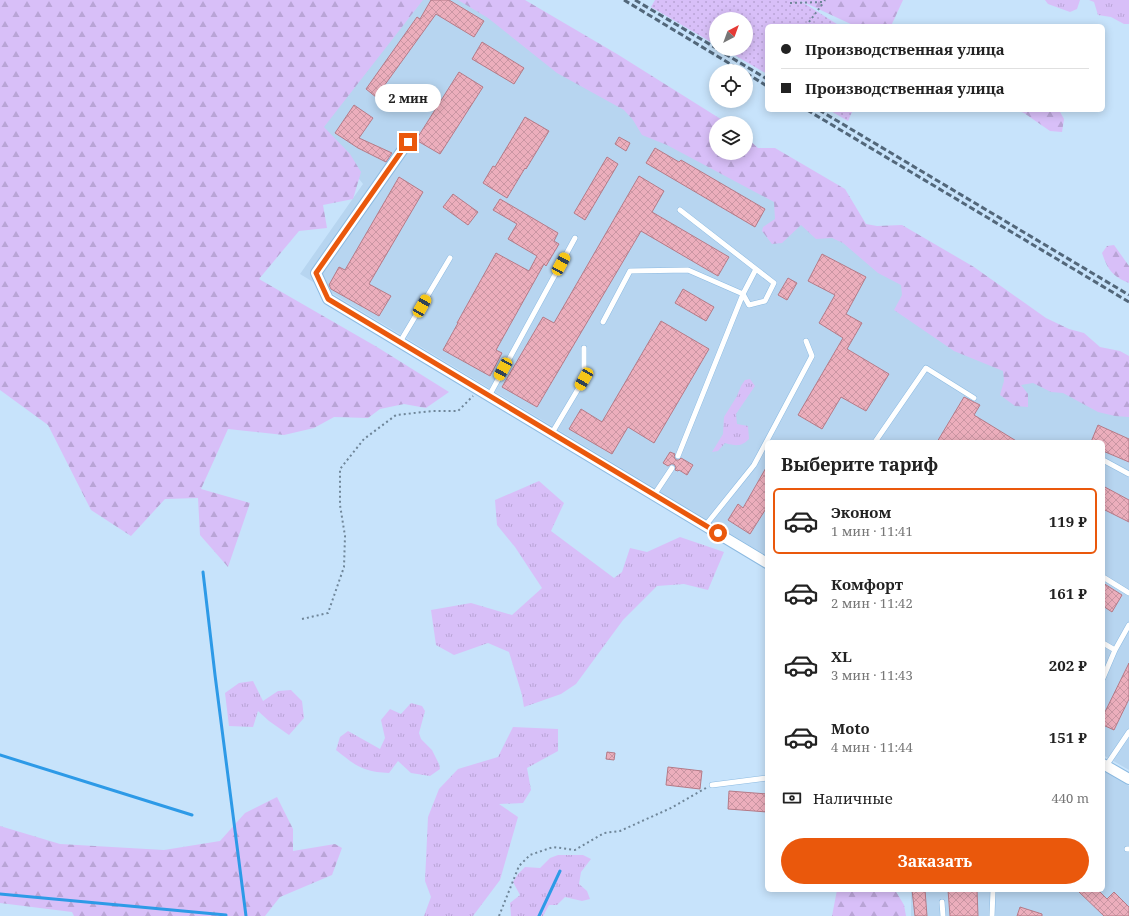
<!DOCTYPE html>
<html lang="ru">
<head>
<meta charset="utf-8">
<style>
  body { margin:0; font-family:"Noto Serif",serif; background:#f2f2f2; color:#222; height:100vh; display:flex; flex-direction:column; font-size:15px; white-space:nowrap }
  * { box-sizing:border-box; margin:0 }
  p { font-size:13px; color:#767676 }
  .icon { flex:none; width:22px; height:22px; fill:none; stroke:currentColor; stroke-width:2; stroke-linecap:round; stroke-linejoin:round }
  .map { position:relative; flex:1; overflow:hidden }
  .details { position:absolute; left:765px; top:440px; width:340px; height:452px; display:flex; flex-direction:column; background:#fff; border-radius:6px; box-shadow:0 2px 10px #0003 }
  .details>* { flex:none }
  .banner { position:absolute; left:765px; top:24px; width:340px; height:88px; border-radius:6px; box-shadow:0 2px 10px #0003; display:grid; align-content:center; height:88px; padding:0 16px; background:#fff }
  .needle { width:26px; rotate:41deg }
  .controls { position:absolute; left:709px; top:12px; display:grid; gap:8px }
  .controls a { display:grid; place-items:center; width:44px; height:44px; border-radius:50%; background:#fff; box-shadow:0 2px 10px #0003; font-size:20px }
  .end { position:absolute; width:18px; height:18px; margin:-9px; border:5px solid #ea580c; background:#fff; box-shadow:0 0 0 2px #fff }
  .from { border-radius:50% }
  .bubble { position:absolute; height:28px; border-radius:14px; background:#fff; box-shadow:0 2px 10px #0003; font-size:13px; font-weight:700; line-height:28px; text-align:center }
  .car { position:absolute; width:12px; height:24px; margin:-12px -6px; border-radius:5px; box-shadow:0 0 3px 1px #0007; background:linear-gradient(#f5c518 24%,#345 0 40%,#f5c518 0 76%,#345 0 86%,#f5c518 0) }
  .banner b { display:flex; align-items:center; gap:14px; height:38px; font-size:15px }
  .banner b+b { border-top:1px solid #e0e0e0 }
  .banner i { width:10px; height:10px; background:#222 }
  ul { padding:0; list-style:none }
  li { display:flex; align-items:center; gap:12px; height:66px; margin:0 8px 6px; padding:0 8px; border:2px solid transparent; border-radius:6px }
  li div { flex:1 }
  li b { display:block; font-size:15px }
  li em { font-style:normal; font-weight:700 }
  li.on { border-color:#ea580c }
  li>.icon { width:36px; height:36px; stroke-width:1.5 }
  h2 { padding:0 16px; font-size:18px; line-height:48px }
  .pay { display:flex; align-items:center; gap:10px; height:44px; padding:0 16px; font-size:15px }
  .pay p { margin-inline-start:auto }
  .action { display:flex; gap:8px; margin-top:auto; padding:8px 16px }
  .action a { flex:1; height:46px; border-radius:24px; background:#ea580c; color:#fff; font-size:16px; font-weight:700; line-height:46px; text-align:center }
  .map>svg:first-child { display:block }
</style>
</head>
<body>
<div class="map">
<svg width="1129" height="916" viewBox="0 0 1129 916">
  <defs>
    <pattern id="grass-tufts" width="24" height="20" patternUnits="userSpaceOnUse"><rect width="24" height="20" fill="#d8bff8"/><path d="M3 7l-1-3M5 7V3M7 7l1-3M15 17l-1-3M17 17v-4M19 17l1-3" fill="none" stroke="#b9a4d6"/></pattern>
    <pattern id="forest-firs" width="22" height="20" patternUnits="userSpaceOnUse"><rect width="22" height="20" fill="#d8bff8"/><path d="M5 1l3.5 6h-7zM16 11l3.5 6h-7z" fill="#b9a4d6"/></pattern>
    <pattern id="garden-dots" width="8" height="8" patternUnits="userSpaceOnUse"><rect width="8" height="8" fill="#d8bff8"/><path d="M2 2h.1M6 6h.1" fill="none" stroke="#b9a4d6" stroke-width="1.8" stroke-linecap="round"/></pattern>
    <pattern id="building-cross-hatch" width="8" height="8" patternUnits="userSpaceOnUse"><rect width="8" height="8" fill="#ecaebc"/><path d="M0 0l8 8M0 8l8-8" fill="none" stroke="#ca96a3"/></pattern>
  </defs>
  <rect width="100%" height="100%" fill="#c7e3fb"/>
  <path fill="#b7d5f0" d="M407 0H477L716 153 1129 383V770L1103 755V442H767V556L300 274 363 184 317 125Z
    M1103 771 1129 786V916H911V890H1103Z"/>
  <path fill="url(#grass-tufts)" d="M1045 0H1080L1077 9 1070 12 1048 4Z
    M1089 0H1129V24H1124L1111 17 1098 15 1094 2Z
    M750 379 755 386 736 414 737 424 748 426 749 439C741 447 736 446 725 443L718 451 712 452 723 434 724 417 737 396 741 386 745 380Z
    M539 481 564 503 551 531 614 578 622 572 630 548 647 552 680 537 724 552 708 590 684 584 657 586 623 620 576 684 561 694 524 707 522 695 509 652 488 643 454 655 436 645 431 610 471 603 512 615 542 588 515 547 497 525 495 500Z
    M253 681 263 701 278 691 291 690 302 701 304 718 289 735 269 721 258 711 253 727 229 726 225 693 239 683Z
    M411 703 422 706 425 711 419 733 421 739 432 750 439 764 440 769 430 776 411 773 398 761 389 773C362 772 355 765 336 750L340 737 348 731 380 749 385 738 381 720 390 709 401 714Z
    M513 727 558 729V751L527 768 531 790 523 803 499 804 518 817 500 880 473 916H424L431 897 425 881 428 817 439 789 458 769 498 757Z
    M558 855H583L591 859 581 872 579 884 587 891 590 899 582 901 565 897 557 905H549L543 916H511L510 903 520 895 513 882 518 874 525 867 540 868 550 858Z"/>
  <path fill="url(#forest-firs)" d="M0 0H423L324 127 350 154 361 172 353 199 323 205 327 228 299 231 259 279 377 347 449 392 426 408 404 404 380 409 368 418 334 417 314 428 284 435 228 429 201 489 250 503 228 567 200 535 198 498 165 499 131 536 91 510 48 425 0 390Z
    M458 0H525L617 54 727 123H716V153H746V137L758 148H775L845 189 866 224 877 226 902 225 974 267 1046 318 1069 329 1084 333 1100 347 1120 351 1129 356V417L1115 416 1098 412 1063 393 1051 392 1033 383 1021 385 1028 394V407L1015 406 1000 395 1004 381 1003 371 954 351 894 310 902 295 901 285 878 273 843 243 832 238 816 239 801 225 782 243 772 244 762 231 763 227 775 219 774 202 667 145 642 135 633 120 624 110 557 73 488 18Z
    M799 0H903L891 26H855Z
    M1016 110H1059L1064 119 1062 132 1050 131 1024 113Z
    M1114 245 1129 266V283C1112 276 1108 270 1102 253L1107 246Z
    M277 797 293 829V851L335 844 342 848 332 875 280 897 265 916H74L72 912 0 903V826L60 844 164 850 220 841 245 813Z
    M837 890H895L904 905 906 916H832Z"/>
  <path fill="url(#garden-dots)" d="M655 0H799L840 26H767V74L724 49H746V19H716V45L651 7Z
    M829 110H853L848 121Z"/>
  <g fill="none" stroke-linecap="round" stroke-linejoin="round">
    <path stroke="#2d9ae7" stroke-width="3" d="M203 572 215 675 246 916
      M0 755 192 815
      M0 894 226 915
      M539 916 560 871"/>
  </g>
  <path fill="url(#building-cross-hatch)" stroke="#b47a87" d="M431 0H449L484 21 474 37 436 14 376 97 366 89 417 17 420 19Z
    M482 42 524 68 514 84 472 59Z
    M459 72 483 87 440 154 416 140Z
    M354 105 373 118 359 138 392 153 386 162 358 148 335 133Z
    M525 117 549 131 526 169 525 168 507 198 483 183 493 166 495 167Z
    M619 137 630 143 626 151 615 144Z
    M655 148 679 162 681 160 765 209 755 227 646 163Z
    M607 157 618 164 585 220 574 213Z
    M639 176 664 191 652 212 729 257 718 276 641 231 537 407 502 387 543 317 554 323Z
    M399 177 423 192 369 284 391 296 379 316 331 289 329 285 339 267 345 270Z
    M453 194 478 212 468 225 443 207Z
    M500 199 558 233 554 241 559 244 546 266 544 264 496 350 502 353 490 376 443 350 458 323H457L496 253 529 271 537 256 508 239 517 224 493 210Z
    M822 254 866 277 846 314 862 323 847 349 889 374 866 411 841 397 822 429 798 415 843 338 819 323 835 295 808 281Z
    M788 278 797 283 787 300 778 295Z
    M683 289 714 307 706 321 675 303Z
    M661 321 709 349 654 443 628 427 612 454 569 429 581 409 602 422Z
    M964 397 980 405 974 415 1018 442H937Z
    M1098 425 1129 439V462L1103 451V442H1091Z
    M670 452 675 454 674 457 676 460H679L681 458 693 465 687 475 679 470 678 471 675 470 676 467 674 464H671L668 466 663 463Z
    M767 466V507L750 534 728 520 738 504 743 508Z
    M1103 486 1129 500V522L1103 509Z
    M1103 583 1122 595 1112 612 1103 606Z
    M1129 663V699L1114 730 1103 725V716Z
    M607 752 615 753 614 760 606 759Z
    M668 767 702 771 700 789 666 785Z
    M729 791 767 794V812L728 809Z
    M912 890H925L927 916H915Z
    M948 890H977L978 916H950Z
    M1077 890H1098L1107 899 1114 892 1129 907V916H1104Z
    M1020 907 1042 914V916H1017Z"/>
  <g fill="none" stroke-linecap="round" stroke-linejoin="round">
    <g stroke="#8cbae1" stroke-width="6">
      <path id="lane" d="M603 322 630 271 688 270 743 294 749 305 765 301 774 283 756 269
        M400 342 450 258
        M489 396 575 238
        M552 433 584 379V348
        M875 442 926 368 974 398
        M678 456 743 294 756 269 680 210
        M1103 460 1129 474
        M654 495 672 468
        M705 526 754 465 812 356 806 341
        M1103 577 1129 593
        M1103 643 1115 650
        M1103 678 1115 650 1129 625
        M1106 766 1129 732
        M712 785 767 778
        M1127 849H1129
        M942 902 943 916
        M992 916 993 890"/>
    </g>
    <g stroke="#8cbae1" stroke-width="12">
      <path id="street" d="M408 142 316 273 328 299 767 563
        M1103 764 1129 779"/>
    </g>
    <path stroke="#6f8699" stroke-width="2" stroke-dasharray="2 3" stroke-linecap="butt" d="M790 3 824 2 825 0
      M806 26 824 2
      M302 619 328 613 344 567 345 536 340 505V469L364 439 396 415 433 411H458L473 396
      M499 916 519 866 530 855 553 847 575 850 604 833 620 831 671 808 706 788"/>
    <use href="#lane" stroke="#fff" stroke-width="5"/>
    <use href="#street" stroke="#fff" stroke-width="10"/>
    <path stroke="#52677a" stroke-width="3" stroke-dasharray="6 3" stroke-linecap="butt" d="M624 0 742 71
      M635 0 716 48
      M717 49 767 79
      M746 73 767 86
      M807 110 1129 302
      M819 110 1129 295"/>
  </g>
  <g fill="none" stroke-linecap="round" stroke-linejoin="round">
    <path stroke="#ea580c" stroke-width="5" d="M408 142 316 273 328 299 718 533"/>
  </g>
</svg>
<div class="controls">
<a><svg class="needle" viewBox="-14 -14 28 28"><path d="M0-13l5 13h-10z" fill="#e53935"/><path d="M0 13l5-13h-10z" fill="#767676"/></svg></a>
<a><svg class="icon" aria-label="locate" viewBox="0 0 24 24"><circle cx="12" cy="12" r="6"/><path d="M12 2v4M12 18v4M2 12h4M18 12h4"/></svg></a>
<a><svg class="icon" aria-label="layers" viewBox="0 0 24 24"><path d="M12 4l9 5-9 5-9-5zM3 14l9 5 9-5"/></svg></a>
</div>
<i class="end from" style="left:718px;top:533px"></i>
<i class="end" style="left:408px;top:142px"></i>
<div class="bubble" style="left:375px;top:84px;width:66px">2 мин</div>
<i class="car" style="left:561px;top:264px;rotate:29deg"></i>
<i class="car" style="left:422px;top:306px;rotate:30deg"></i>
<i class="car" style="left:503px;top:369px;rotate:209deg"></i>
<i class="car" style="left:584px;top:379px;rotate:210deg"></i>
<div class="banner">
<b><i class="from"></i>Производственная улица</b>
<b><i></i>Производственная улица</b>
</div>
<section class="details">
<h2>Выберите тариф</h2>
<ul>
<li class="on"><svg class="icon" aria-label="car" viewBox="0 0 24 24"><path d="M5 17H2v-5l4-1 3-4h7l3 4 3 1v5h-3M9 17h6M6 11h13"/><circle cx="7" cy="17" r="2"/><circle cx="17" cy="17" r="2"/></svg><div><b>Эконом</b><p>1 мин · 11:41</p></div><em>119 ₽</em></li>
<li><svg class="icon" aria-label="car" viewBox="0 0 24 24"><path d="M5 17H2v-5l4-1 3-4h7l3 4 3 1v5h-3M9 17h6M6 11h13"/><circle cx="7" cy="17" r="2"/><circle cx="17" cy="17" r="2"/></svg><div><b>Комфорт</b><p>2 мин · 11:42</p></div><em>161 ₽</em></li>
<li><svg class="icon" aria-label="car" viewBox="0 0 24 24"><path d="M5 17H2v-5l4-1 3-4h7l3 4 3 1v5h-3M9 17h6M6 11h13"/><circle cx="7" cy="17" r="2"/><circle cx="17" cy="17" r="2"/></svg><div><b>XL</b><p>3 мин · 11:43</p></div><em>202 ₽</em></li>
<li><svg class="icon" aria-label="car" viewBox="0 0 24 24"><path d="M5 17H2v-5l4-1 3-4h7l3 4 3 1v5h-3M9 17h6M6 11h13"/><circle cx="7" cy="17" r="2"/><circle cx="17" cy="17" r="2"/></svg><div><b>Moto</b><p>4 мин · 11:44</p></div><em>151 ₽</em></li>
</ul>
<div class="pay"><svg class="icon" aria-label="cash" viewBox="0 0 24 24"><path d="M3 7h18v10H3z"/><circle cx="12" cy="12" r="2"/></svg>Наличные<p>440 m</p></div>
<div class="action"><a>Заказать</a></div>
</section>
</div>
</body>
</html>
